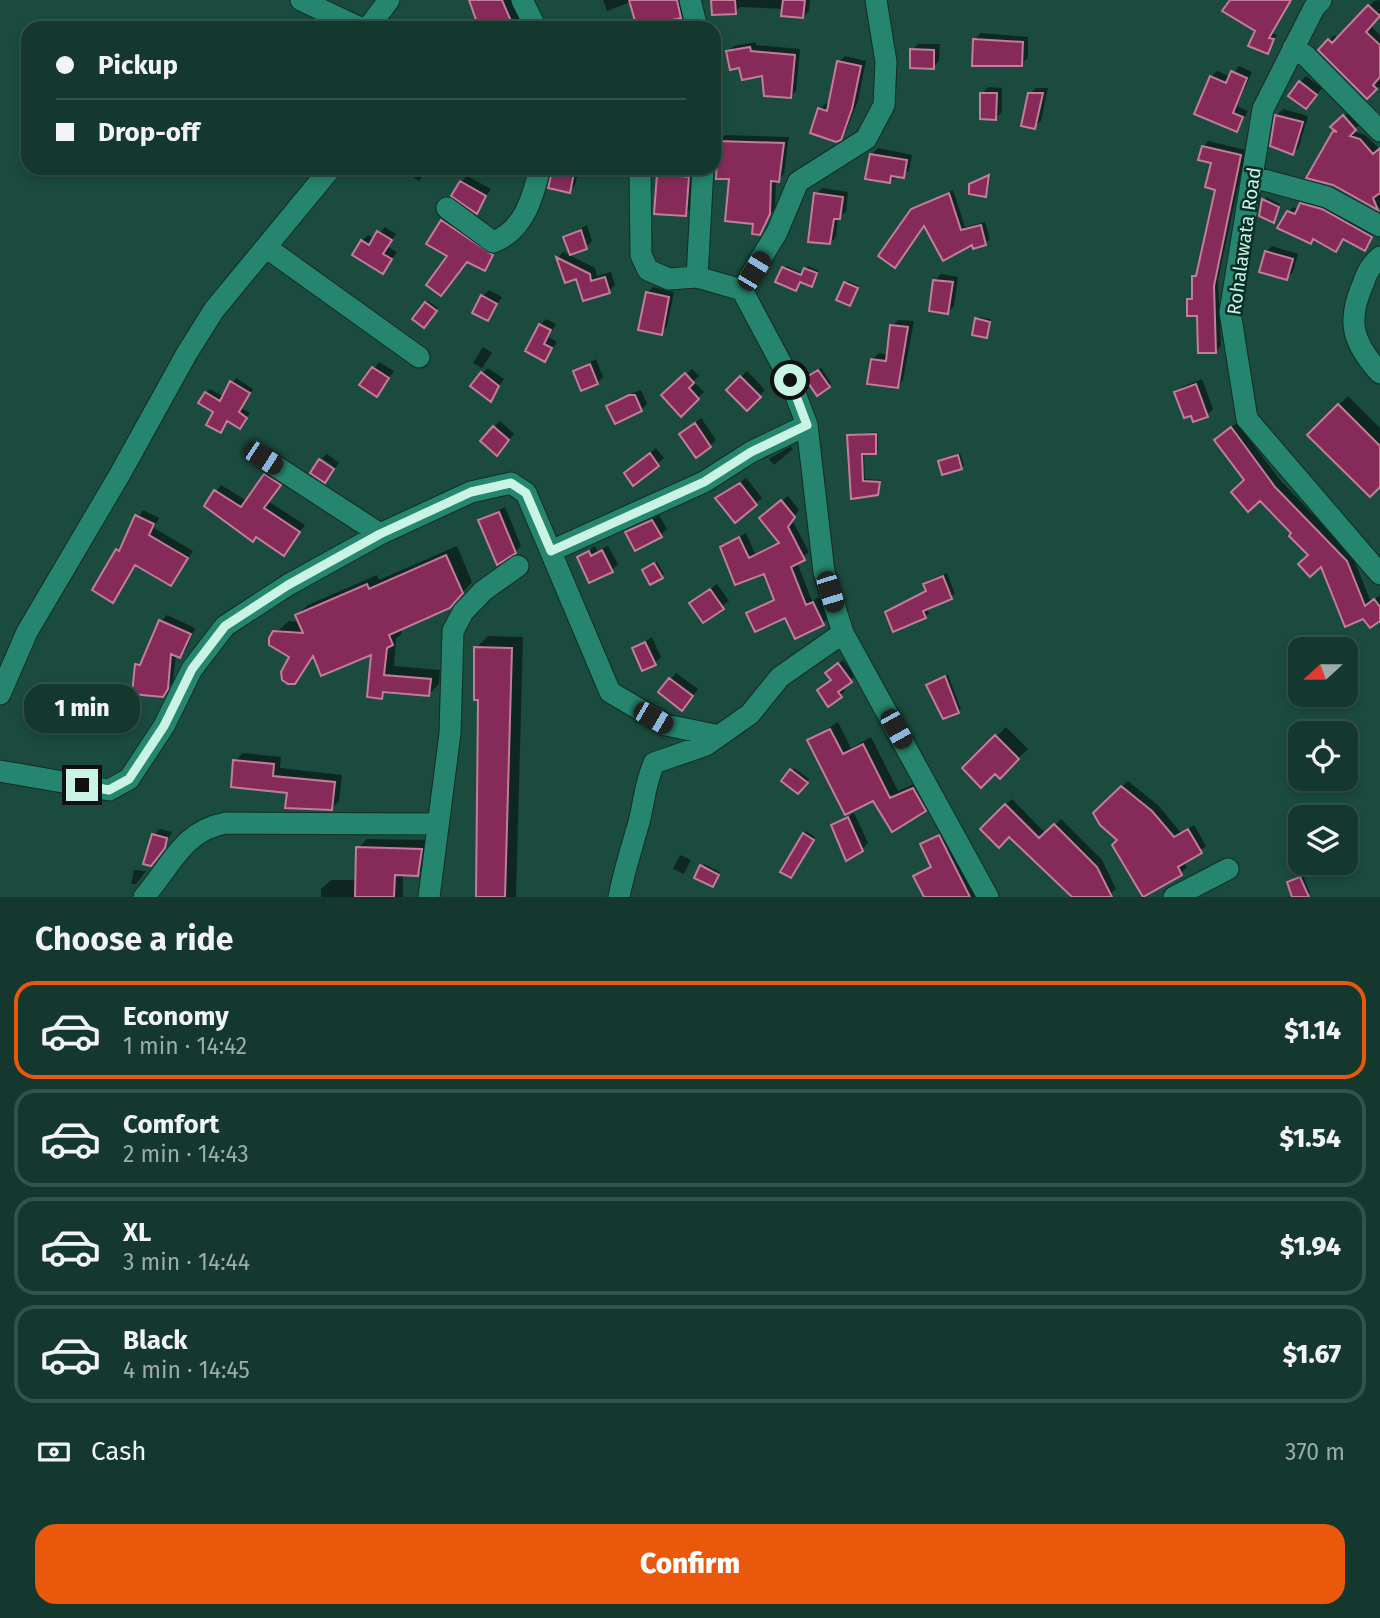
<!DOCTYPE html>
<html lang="en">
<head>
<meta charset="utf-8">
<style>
  body { margin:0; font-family:"Fira Sans",sans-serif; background:#1d3f36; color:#f1f3f6; height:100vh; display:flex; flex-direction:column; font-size:26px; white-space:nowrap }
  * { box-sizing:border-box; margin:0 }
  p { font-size:23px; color:#9dacaa }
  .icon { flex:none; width:38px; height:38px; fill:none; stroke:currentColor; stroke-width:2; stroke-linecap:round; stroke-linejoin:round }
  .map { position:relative; height:897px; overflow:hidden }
  .drawer { display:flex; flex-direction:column; background:#14382e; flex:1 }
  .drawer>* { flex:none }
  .hud { position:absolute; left:21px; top:21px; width:700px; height:154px; border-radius:21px; box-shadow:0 4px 10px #0003,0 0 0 2px #33524a; display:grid; align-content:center; height:154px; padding:0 35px; background:#14382e }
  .needle { width:46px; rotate:249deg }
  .controls { position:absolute; left:1288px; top:637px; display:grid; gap:14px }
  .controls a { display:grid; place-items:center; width:70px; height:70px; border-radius:14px; background:#14382e; box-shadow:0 4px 10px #0003,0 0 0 2px #33524a; font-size:35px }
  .end { position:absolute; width:32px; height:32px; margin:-16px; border:9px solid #c9f3e5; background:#111; box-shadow:0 0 0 4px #111 }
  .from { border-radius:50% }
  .bubble { position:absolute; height:49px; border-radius:21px; background:#14382e; box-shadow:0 4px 10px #0003,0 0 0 2px #33524a; font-size:23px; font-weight:800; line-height:49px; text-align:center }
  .car { position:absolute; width:21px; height:42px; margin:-21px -10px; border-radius:9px; box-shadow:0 0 5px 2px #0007; background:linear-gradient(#222 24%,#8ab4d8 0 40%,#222 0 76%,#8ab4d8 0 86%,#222 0) }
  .hud b { display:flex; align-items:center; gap:24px; height:66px; font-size:26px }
  .hud b+b { border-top:2px solid #33524a }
  .hud i { width:18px; height:18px; background:#f1f3f6 }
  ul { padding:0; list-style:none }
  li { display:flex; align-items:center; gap:21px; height:98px; margin:0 14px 10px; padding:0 21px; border:4px solid #33524a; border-radius:21px }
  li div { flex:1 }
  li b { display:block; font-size:26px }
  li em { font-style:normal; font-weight:800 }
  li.current { border-color:#ea580c }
  li>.icon { width:63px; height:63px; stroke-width:1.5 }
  h2 { padding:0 35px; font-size:32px; line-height:84px }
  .pay { display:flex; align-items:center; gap:18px; height:77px; padding:0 35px; font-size:26px }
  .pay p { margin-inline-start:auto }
  .cta { display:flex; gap:14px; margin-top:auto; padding:14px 35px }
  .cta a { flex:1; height:80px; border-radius:21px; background:#ea580c; color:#fff; font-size:28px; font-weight:800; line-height:80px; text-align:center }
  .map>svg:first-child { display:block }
</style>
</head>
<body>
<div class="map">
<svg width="1380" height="897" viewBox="0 0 1380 897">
  <rect width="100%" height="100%" fill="#1b4b3e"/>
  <path fill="#0007" d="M471 0H511L519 20 513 28H483Z
    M603 0H688L689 7 680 16 639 28 631 2 607 11Z
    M713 0H810L809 11 803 17 784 9 740 7 735 12Z
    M1232 0H1291L1272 33 1277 35 1267 52 1257 31Z
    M1380 0V15L1371 26 1380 35V86L1367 97 1321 50 1334 35 1339 39 1374 1Z
    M981 33 1028 37V58L1021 64 975 39Z
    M756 42V45L800 49 796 91 790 97 763 74 741 65 728 52 734 46Z
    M918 44H940L939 61 933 67 912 50Z
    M845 56 866 61 858 101 846 131 839 138 820 109 826 103 830 105 839 62Z
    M1239 66 1252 72 1237 106 1248 111 1237 130 1211 77 1217 71 1231 77Z
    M1306 76 1322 88 1312 101 1300 82Z
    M988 87 1002 88V112L996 118 982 94Z
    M1036 88H1048L1041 121 1034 127 1030 94Z
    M1283 109 1308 116 1299 147 1293 153 1272 145 1277 115Z
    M1349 112 1360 124 1352 131 1365 135 1380 149V209L1334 184 1337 130 1333 127Z
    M725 135 789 137 784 174 776 180 775 207 759 233 719 141Z
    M1208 141 1246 150 1218 280 1221 346 1216 351 1199 314 1188 300 1194 295V277L1198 272 1217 188 1213 162 1203 147Z
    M878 148 912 155 909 171 890 181 872 154Z
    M405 168H429L419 181 403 171Z
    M554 168H580L575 185 569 191Z
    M659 168H694L691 208 685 214 656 212Z
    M991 175 988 192 986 195 974 182Z
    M467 176 491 189 476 211 461 182Z
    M822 188 848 192 846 212 838 217 836 237 830 243 816 194Z
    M953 190 965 227 985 222 990 239 985 243 973 242 925 224 912 210Z
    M1266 197 1280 204 1274 221 1261 215Z
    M1306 199 1327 205 1376 231 1369 244 1364 249 1345 238 1336 250 1314 238 1289 212 1293 207 1299 210Z
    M448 215 497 248 484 269 467 260 441 294 450 255 442 221Z
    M587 225 592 241 586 247 565 237Z
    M385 227 396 234 388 247 397 252 383 272 362 241 368 235 375 239Z
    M1272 246 1298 254 1293 272 1287 278 1266 252Z
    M563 252 595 268 597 276 611 272 615 285 609 291 577 277 566 281 558 258Z
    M786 266 803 273 808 266 819 271 811 285 783 268Z
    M941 274 958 277 954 306 948 312 935 280Z
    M848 281 859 286 850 304 845 283Z
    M653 287 674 292 667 327 661 333 647 293Z
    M489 290 502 297 487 319 483 296Z
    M428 301 438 308 426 323V303Z
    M979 317 991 319 986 336 976 319Z
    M546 319 556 324 549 337 557 342 545 360 540 325Z
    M898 320 914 321 903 380 897 387 873 359 879 353 889 355 892 326Z
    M483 347 492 353 482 368 473 363Z
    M596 359 603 377 597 383 575 371Z
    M379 362 394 371 382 388 362 384Z
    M488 368 504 379 491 399 482 373Z
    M821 368 831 383 829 386 810 376Z
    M692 369 699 376 693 381 704 392 681 414 664 395Z
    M747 371 765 390 747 408 728 390Z
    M236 378 253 389 241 408 250 413 240 427 229 420 220 431 206 393 210 389 224 397Z
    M1202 379 1213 409 1207 415 1176 393 1182 387Z
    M641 390 647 404 641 410 608 406 614 400Z
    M1348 396 1380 428V484L1309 435Z
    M701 418 716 440 710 446 681 434Z
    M500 421 514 434 503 447 494 427Z
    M1237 423 1281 481 1352 555 1371 602 1380 595V619L1370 626 1322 564 1310 555 1246 480 1222 434Z
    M877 432 878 449 864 452 865 479 881 480 880 491 853 497 848 435Z
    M791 446 793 449 774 465 769 459Z
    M656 448 664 458 634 483 632 467Z
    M960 453 964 465 961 468 940 461Z
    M327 454 339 463 335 468 322 458Z
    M271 469 285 479 269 502 305 525 284 554 206 505 221 485 247 501Z
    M746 478 762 498 735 521 717 498Z
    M788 496 799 510 792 520 809 552 797 562 812 601 819 597 829 617 823 623 786 615 748 614 775 598 765 572 722 547 746 533 755 554 780 541 767 513Z
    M505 507 521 546 515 552 481 520Z
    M143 510 159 518 154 528 193 551 171 584 137 564 113 601 117 550Z
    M659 515 667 529 661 535 627 533Z
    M457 546 472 582 460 595 400 628 402 633 396 639 394 666 440 670 439 684 429 694 387 691 381 697 373 652 315 656 295 682 291 656 270 638 289 621 300 622 297 615 308 605 377 575 379 580Z
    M595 546 597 551 608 546 618 564 612 570 579 557Z
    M657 562 664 574 662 577 646 568Z
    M947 573 955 594 927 608 929 613 925 617 887 613 928 590 925 584 929 580Z
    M717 584 729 601 703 621 698 598Z
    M167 615 195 628 186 650 180 656 176 654 173 681 163 696 136 665 145 659 161 621Z
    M488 636 523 637 516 897H477L480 699 476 648Z
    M652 637 661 657 655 663 634 649Z
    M843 660 855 676 842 687 845 691 829 704 832 669Z
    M676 673 698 689 688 703 660 692Z
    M948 675 961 709 958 711 928 685Z
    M838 722 851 748 871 737 898 791 921 781 933 802 925 810 874 799 810 740Z
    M1006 727 1028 749 1000 776 995 771 964 768Z
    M243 753 281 757 280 768 342 775 339 801 331 809 289 791 235 761Z
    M794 768 809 779 798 792 784 781Z
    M1128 781 1158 805 1181 833 1194 825 1206 846 1183 862 1187 867 1181 873 1119 840 1095 813Z
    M1012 799 1046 834 1061 819 1102 860 1116 889 1106 897H1070L1072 895 1009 835 982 829Z
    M854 813 868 843 862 849 833 826Z
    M160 829 172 832 157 858 154 835Z
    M945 830 978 897H925L915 877 932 865 922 844Z
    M806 831 815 837 793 874 804 834Z
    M367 839 430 840 427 864 418 874H403V897H321V889L331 880H357L358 848Z
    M680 855 691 860 684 874 673 869Z
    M704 864 720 872 715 883 702 867Z
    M134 870 146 871 136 884H131Z
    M1303 875 1310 893 1294 897 1289 883Z"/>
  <path fill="#862b59" stroke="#c37c9a" stroke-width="2" d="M469 0H502L514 28H479Z
    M629 0H677L681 18 637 28Z
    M711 0H735L736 14 712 15Z
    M783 0H805L803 18 781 16Z
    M1230 0H1291L1269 38 1274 39 1268 54 1248 46 1255 31 1222 11Z
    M1368 5 1380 16 1366 32 1380 45V77L1373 85 1377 89 1367 99 1318 50 1328 39 1332 43Z
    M973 39 1023 42 1022 66H972Z
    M750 47 751 51 795 55 791 98 764 96 762 76 742 80 739 68 730 70 726 51Z
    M910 49 934 50V69L910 68Z
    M837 61 861 66 852 109 841 140 836 142 810 133 818 108 827 111Z
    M1231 71 1247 78 1233 113 1243 117 1237 132 1194 114 1210 76 1226 83Z
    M1299 81 1317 95 1306 109 1288 96Z
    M980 93H997L996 120 980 119Z
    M1028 93H1043L1035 129 1021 126Z
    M1275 115 1303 122 1293 155 1270 146Z
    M1343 115 1356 130 1350 136 1360 139 1373 154 1380 148V193L1373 198 1378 210 1333 185 1306 178 1333 131 1337 132 1330 127Z
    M718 141 784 143 779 182 771 181 770 214 760 235 752 234 753 224 725 221 729 179H716Z
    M1202 146 1241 155 1214 286 1216 353H1198L1197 316H1187V299H1192V276H1196L1215 190 1205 187 1211 163 1198 160Z
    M870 154 907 160 904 178 891 176 890 183 865 179Z
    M553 168H575L570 193 548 188Z
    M657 174 689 177 686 216 654 214Z
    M989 175 986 197 969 194V184Z
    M460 181 486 196 477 214 451 196Z
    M814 193 843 197 840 219H834L830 244 808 242Z
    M949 193 961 230 981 225 986 245 973 249 972 245 943 261 924 226 895 268 878 256 911 209Z
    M1262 199 1279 207 1274 223 1259 216Z
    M1300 203 1322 209 1372 237 1365 251 1343 239 1336 252 1313 239 1311 244 1277 228 1287 211 1295 214Z
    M441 220 493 255 485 271 467 262 441 296 426 285 447 256 426 244Z
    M581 230 587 249 570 255 563 237Z
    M377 231 392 240 383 254 392 259 383 274 352 255 361 240 369 245Z
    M1265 251 1293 259 1287 280 1259 272Z
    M556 257 590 274 591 281 605 277 610 293 583 301 576 279 565 283Z
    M782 267 801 275 804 268 817 273 812 287 800 282 796 291 775 282Z
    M933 280 953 282 948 314 929 311Z
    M844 282 858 288 850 306 836 300Z
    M646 292 669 297 662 335 638 330Z
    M481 295 497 304 488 321 472 313Z
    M425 302 437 311 424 328 412 319Z
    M975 318 990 322 987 338 972 335Z
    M539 324 551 330 544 344 552 348 545 362 525 351Z
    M890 325 908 327 898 388 867 384 871 359 886 361Z
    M590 364 598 384 581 391 573 371Z
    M372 367 389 378 377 397 359 385Z
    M818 370 830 387 817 396 805 378Z
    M481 372 499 386 491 402 470 386Z
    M685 373 694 383 689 388 699 399 681 417 661 395Z
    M740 376 761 397 747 411 726 390Z
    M230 381 250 393 239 412 247 418 240 429 227 421 221 433 206 425 213 412 198 403 205 392 220 401Z
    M1196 384 1208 417 1193 422 1191 416 1184 418 1174 392Z
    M629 395H635L642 411 615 424 606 406Z
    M1338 404 1380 446V487L1370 497 1307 435Z
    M695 423 711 447 696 458 679 434Z
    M493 426 509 440 497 456 480 441Z
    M1231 427 1275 487 1347 561 1365 606 1374 599 1380 607V621L1370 628 1363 619 1345 627 1321 567 1310 577 1298 564 1308 555 1289 536 1291 533 1260 501 1248 512 1231 492 1244 480 1214 440Z
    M876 434V454H862L863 481 880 482 878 495 851 499 847 435Z
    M650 453 659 466 633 486 624 473Z
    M958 455 962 469 942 475 938 461Z
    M319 459 334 469 325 483 310 473Z
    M264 474 281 485 264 508 300 532 284 556 256 537 253 542 204 506 214 490 241 507Z
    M740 483 757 505 735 523 715 498Z
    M781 500 795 517 788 527 805 560 791 567 806 605 813 602 824 625 795 639 785 618 755 632 746 613 774 600 764 574 735 585 720 547 739 537 749 558 779 543 759 518Z
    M499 512 516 553 497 565 478 520Z
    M135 515 154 524 149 535 188 558 171 586 135 565 113 603 92 590 116 549 119 551Z
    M652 520 662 537 635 551 625 532Z
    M602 550 613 572 589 583 577 557 589 551 591 556Z
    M446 555 463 593 450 608 389 635 393 645 387 648 384 675 431 679 429 696 383 692 382 699 367 697 371 655 321 676 313 656 295 684H288L282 680 281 672 289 657 269 645V638L273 631 303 633 295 615 367 584 369 589Z
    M654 563 663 578 650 585 642 570Z
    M943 576 952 599 923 611 926 618 893 632 885 612 926 591 923 584Z
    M710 589 724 609 703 623 689 603Z
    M159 620 191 634 180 658 171 654 168 689 163 697 132 694 135 664 140 665Z
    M645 642 656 665 642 671 632 648Z
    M474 647 512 648 505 897H476L478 700H474Z
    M838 663 852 682 838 692 842 697 828 707 817 690 831 680 825 673Z
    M945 676 959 713 943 719 926 685Z
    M669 678 693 696 682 711 658 692Z
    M830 729 843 754 863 744 890 798 913 788 926 811 892 832 873 801 845 815 807 740Z
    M995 735 1019 759 1000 779 995 774 981 788 962 768Z
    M233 760 274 764 273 776 335 782 332 810 285 808 287 793 231 787Z
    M790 769 808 783 798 794 781 781Z
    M1121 786 1152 811 1174 837 1188 829 1202 853 1178 867 1182 875 1143 897 1112 845 1117 840 1100 825 1093 813Z
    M1005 804 1039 838 1054 824 1097 867 1112 897H1072L1009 837 999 848 980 829Z
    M848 817 863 851 846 861 831 825Z
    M803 833 814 840 791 878 780 872Z
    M152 834 167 838 165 848 151 866 143 864Z
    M939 835 970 897H924L913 876 931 867 920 844Z
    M356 847 422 849 418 876 395 875 394 897H355Z
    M700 865 719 875 713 887 694 878Z
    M1300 877 1309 897H1292L1287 882Z"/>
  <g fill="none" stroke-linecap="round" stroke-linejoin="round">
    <g stroke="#112e26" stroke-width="23">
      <path id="street" d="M301 0 360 28
        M522 0 536 28
        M690 0 697 28
        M876 0 886 62 884 105 866 139 798 182 777 232 742 290 790 380 807 425 824 572 843 633 988 897
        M1321 0 1314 8 1263 109 1230 312 1247 419 1380 574
        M368 28 389 0
        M1293 48 1306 56 1380 131
        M640 168 641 255 648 270 669 279 697 277 703 168
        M1253 177 1327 197 1380 226
        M447 208 493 242C524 231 533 197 540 168
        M267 248 419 357
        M1380 257C1371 265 1367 272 1363 284 1346 322 1353 343 1380 373
        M697 277 742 290
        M263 458 380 534
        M551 551 704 482 751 452 807 425
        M0 694 27 632 120 474 187 353 214 310 331 168
        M0 771 109 790 129 779 164 726 192 669 225 626 288 585 380 534 471 492 511 483 526 493 610 692 666 725 715 735
        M144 897C172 865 182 831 226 823L436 824
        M429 897 450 733 453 631 463 612 483 591 518 566
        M619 897C624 871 632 847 639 822 645 799 644 787 654 763L706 745 750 714 780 677 843 633
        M1174 897 1228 869"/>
    </g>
    <use href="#street" stroke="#25856e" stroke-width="21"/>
  </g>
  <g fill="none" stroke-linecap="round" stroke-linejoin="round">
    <path stroke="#c9f3e5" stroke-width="9" d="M82 785 109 790 129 779 164 726 192 669 225 626 288 585 380 534 471 492 511 483 526 493 551 551 704 482 751 452 807 425 790 380"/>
  </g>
  <g text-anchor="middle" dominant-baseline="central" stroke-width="5" stroke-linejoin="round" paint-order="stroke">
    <g font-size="19" fill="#c9f3e5" stroke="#072f26">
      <text transform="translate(1244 241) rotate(-82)">Rohalawata Road</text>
    </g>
  </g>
</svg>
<div class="controls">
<a><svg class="needle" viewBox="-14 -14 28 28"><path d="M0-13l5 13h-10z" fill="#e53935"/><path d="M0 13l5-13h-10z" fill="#9dacaa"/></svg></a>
<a><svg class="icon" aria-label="locate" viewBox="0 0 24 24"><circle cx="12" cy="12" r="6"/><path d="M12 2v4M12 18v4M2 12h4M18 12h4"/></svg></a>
<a><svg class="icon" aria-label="layers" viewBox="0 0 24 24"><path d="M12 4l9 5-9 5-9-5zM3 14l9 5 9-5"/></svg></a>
</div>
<i class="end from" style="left:790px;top:380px"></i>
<i class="end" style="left:82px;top:785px"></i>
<div class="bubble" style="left:24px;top:684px;width:116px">1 min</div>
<i class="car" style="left:754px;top:271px;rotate:31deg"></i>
<i class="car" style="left:263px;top:458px;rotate:123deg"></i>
<i class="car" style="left:830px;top:592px;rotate:163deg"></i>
<i class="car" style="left:653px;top:718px;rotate:120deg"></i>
<i class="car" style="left:896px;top:729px;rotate:151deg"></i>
<div class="hud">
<b><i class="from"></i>Pickup</b>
<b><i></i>Drop-off</b>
</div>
</div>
<section class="drawer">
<h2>Choose a ride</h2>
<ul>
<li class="current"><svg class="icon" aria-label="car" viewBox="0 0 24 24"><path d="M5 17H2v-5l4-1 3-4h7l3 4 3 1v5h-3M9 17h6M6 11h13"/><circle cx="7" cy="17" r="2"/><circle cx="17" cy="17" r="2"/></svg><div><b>Economy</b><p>1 min · 14:42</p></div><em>$1.14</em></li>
<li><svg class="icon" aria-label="car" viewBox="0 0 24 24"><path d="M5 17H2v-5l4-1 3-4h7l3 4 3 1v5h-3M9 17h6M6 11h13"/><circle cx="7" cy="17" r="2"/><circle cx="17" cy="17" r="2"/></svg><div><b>Comfort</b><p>2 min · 14:43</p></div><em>$1.54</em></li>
<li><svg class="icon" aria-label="car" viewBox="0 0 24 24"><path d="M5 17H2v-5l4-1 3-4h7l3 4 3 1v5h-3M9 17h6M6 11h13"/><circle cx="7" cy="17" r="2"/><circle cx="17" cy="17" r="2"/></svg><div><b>XL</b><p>3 min · 14:44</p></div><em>$1.94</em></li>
<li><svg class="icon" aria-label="car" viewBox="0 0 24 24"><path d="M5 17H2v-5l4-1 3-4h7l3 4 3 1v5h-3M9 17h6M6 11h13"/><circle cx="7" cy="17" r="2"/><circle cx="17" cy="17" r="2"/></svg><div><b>Black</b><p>4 min · 14:45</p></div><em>$1.67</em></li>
</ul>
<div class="pay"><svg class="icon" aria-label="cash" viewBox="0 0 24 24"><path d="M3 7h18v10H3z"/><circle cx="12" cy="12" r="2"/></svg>Cash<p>370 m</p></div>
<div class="cta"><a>Confirm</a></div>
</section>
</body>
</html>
